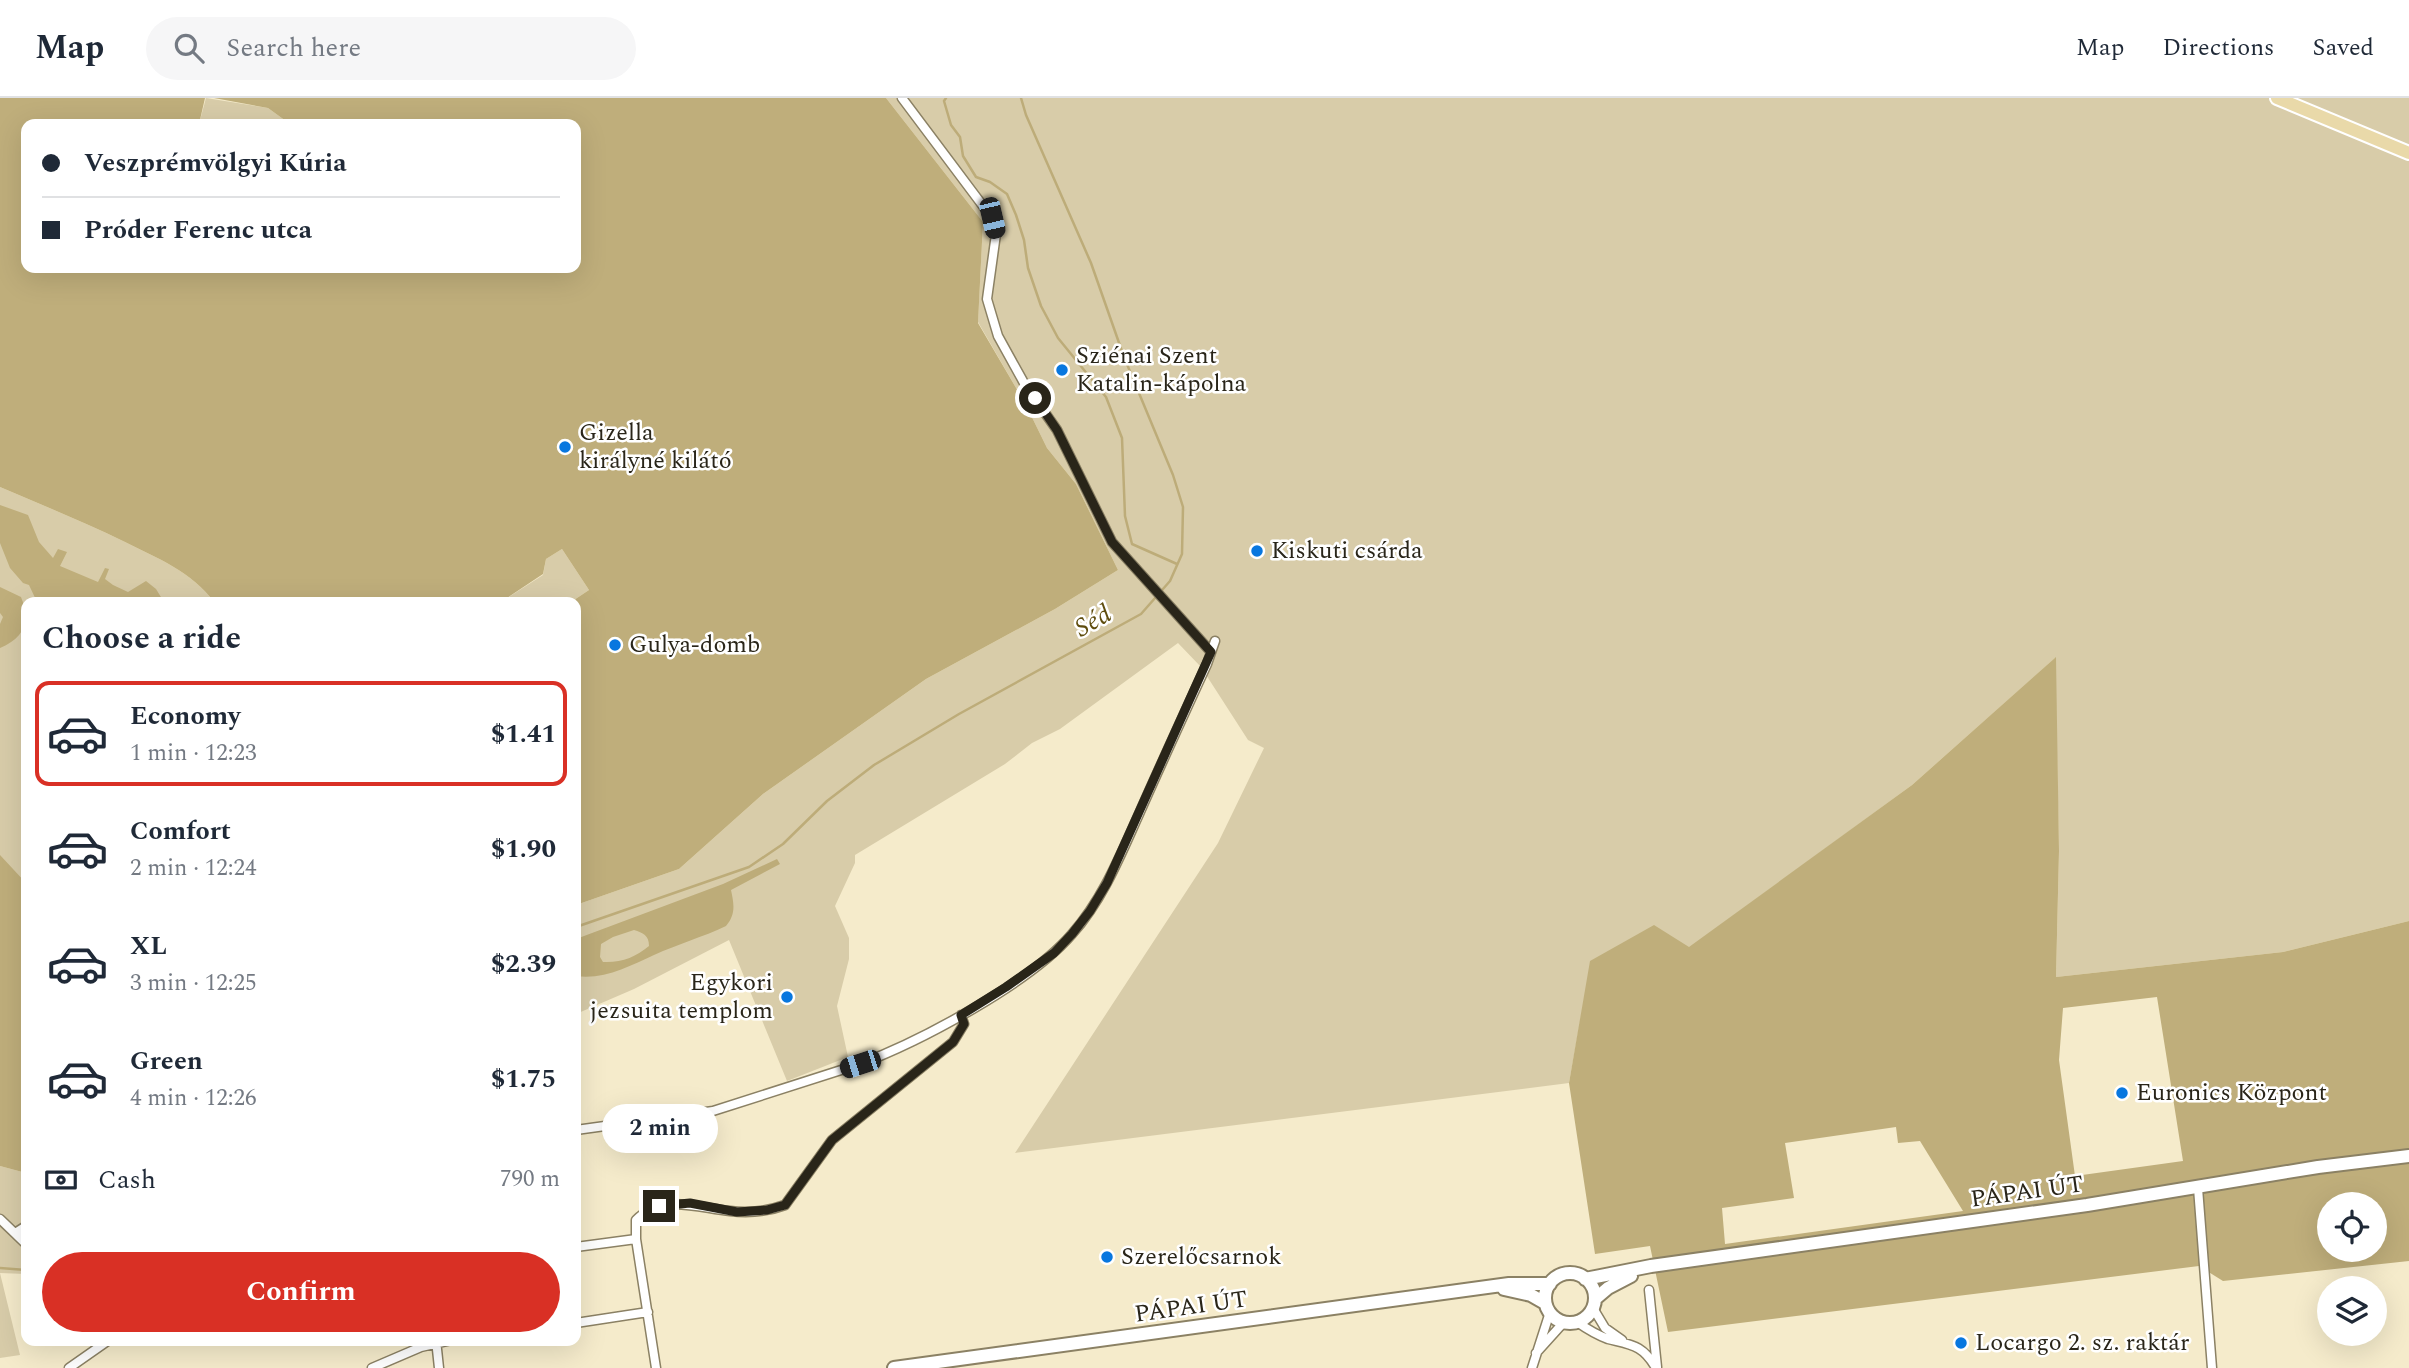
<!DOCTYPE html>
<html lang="en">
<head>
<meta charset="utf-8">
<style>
  body { margin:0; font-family:Spectral,serif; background:#f6f6f7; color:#1f2937; height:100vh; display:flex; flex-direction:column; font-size:26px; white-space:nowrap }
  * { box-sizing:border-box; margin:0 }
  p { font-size:23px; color:#747a83 }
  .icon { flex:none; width:38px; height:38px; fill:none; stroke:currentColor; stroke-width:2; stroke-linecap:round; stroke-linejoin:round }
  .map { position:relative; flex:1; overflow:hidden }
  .details { position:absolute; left:21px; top:499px; width:560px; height:749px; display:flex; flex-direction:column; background:#fff; border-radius:14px; box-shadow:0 7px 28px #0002 }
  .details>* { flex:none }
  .hud { position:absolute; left:21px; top:21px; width:560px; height:154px; border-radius:14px; box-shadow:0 7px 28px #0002; display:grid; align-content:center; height:154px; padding:0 21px; background:#fff }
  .controls { position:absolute; left:2317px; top:1094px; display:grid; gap:14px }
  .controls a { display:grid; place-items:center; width:70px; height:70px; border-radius:50%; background:#fff; box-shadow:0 7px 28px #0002; font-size:35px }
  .end { position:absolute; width:32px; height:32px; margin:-16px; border:9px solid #292519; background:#fff; box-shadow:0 0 0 4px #fff }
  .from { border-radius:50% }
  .bubble { position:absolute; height:49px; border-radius:24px; background:#fff; box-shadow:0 7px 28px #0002; font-size:23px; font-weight:700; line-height:49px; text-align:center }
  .car { position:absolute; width:21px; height:42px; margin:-21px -10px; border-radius:9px; box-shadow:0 0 5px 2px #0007; background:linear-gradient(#222 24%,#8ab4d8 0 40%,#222 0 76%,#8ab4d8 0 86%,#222 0) }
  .hud b { display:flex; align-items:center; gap:24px; height:66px; font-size:26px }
  .hud b+b { border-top:2px solid #e0e1e3 }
  .hud i { width:18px; height:18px; background:#1f2937 }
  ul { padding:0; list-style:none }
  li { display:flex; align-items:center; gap:21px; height:105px; margin:0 14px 10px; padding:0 7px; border:4px solid transparent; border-radius:14px }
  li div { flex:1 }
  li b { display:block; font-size:26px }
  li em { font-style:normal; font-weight:700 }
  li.selected { border-color:#d93025 }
  li>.icon { width:63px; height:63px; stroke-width:1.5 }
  h2 { padding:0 21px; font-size:32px; line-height:84px }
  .pay { display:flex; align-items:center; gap:18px; height:77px; padding:0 21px; font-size:26px }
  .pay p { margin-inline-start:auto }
  .cta { display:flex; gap:14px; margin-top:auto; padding:14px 21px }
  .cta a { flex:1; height:80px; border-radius:42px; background:#d93025; color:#fff; font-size:28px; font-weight:700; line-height:80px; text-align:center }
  header { display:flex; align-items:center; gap:42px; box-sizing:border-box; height:98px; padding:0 35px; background:#fff; border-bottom:2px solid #e0e1e3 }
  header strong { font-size:33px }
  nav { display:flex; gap:38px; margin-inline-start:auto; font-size:24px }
  .search { width:490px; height:63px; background:#f6f6f7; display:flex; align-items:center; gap:18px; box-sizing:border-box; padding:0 24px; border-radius:38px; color:#747a83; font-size:26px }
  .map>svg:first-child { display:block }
</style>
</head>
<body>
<header>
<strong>Map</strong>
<div class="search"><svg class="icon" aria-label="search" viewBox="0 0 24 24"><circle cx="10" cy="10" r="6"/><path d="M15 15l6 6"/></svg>Search here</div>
<nav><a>Map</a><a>Directions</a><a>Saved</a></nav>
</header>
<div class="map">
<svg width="2409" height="1270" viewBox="0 0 2409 1270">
  <rect width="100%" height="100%" fill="#f5ebcb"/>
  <path fill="#d8cca9" d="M206 0 268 10 290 26H199Z
    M886 0H2409V823L2283 854 2056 879 2059 753 2055 560 1912 687 1689 850 1591 863 1569 985 1015 1055 1218 745 1264 650 1248 642 1201 569 1178 545 1060 631 1032 645 1005 666 855 757V765L835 808 849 840V861L837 908 848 959 787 983 729 842 634 891 576 916V807L679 771 763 696 926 581 1055 511 1118 472 1076 386 1047 350 1026 307 978 224 983 124Z
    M0 389C42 407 84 424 125 444 157 460 192 474 214 504H26V984L0 946Z
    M562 451 589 492 571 504H501L543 477 546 461Z
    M0 1068 26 1075V1176L0 1175 20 1257 0 1260Z"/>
  <path fill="#bfae7b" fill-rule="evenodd" d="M0 0H205L199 26H26V170H576V26H290L268 10 214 0H886L983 124 978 225 1026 307 1047 350 1076 386 1118 472 1055 511 926 581 763 696 679 771 576 807V504H571L589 492 562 451 546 461 543 476 501 504H214C192 474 157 460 125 444 84 424 42 407 0 389Z
    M0 407 28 417 39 444 53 460 58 451 67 454 60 468 98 484 105 470 109 471 105 481 113 487 128 494 146 483 156 491 164 504H37L29 487 23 485 10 470 0 445Z
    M0 489 21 499C31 524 24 540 0 550V526L3 519 0 515Z
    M2056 559 2059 753 2056 879 2283 854 2409 823V1163L2223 1183 2199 1168 1668 1234 1650 1148 1595 1156 1569 985 1590 863 1654 827 1689 849 1912 687ZM2157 899 2183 1063 2075 1078 2059 962 2063 910ZM1896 1029 1898 1045 1920 1043 1963 1113 1725 1146 1722 1110 1794 1100 1785 1045ZM2329 1106H2375V1152H2329Z
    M0 757 26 785V1075L0 1068Z"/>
  <path fill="#bdac79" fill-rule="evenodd" d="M777 761 780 766 731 792C734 806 736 816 726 828 703 839 678 846 654 857 630 868 604 882 576 878V841L723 786ZM634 832C643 835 649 837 649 848 636 859 621 865 603 864L600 859 601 846 613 839Z"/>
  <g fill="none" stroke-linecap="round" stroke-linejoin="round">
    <path stroke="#bdac79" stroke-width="2.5" d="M946 0 944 3 951 27 960 39 963 58 976 79 990 84 1007 96 1016 117 1024 142 1028 170 1041 208 1058 240 1106 299 1122 340 1125 418 1132 446 1177 466
      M576 829 749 769 783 746 827 703 874 667 959 616 1141 516 1170 483 1182 456 1183 409 1173 377 1124 259 1091 165 1026 17 1021 0
      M0 1170 26 1172"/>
    <g stroke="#8b8164" stroke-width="11">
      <path id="street" d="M902 0 992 120 996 136 987 201 998 238 1024 285 1057 332 1112 444 1211 554
        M576 1032 713 1013 860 966C921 943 1030 885 1072 836 1103 801 1120 758 1139 716 1161 666 1184 616 1207 566L1215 543
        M2198 1090 2212 1270
        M0 1121 26 1146
        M15 1135 26 1128
        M576 1149 636 1141
        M1649 1192 1657 1269
        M1593 1210 1605 1230 1622 1242
        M1577 1224C1587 1231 1597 1237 1608 1241 1632 1247 1643 1247 1656 1270
        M576 1225 648 1214
        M436 1242 439 1270
        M1536 1255 1564 1224
        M69 1270 109 1242
        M372 1270 421 1249 452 1242
        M656 1270 636 1141V1122C662 1095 698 1110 730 1113 748 1115 769 1113 785 1107L832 1042 953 944 964 926 961 917
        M1532 1270 1550 1214"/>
    </g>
    <g stroke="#8b8164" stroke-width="16">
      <path id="secondary" d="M1545 1200a25 25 0 1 1 50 0a25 25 0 1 1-50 0Z
        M1585 1181 1651 1168 2087 1107 2318 1069 2409 1058
        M1504 1191 1531 1197 1545 1205
        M1595 1201 1608 1190 1631 1178
        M894 1270 1509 1186H1550"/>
    </g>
    <g stroke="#fff" stroke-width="16">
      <path id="primary" d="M2277 0 2409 55"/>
    </g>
    <use href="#street" stroke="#fff" stroke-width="8"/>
    <use href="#secondary" stroke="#fff" stroke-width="12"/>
    <use href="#primary" stroke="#e9d9a9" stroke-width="12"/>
  </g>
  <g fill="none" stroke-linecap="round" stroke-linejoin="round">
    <path stroke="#292519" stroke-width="9" d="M659 1108 690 1105 737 1114 767 1112 785 1107 832 1042 953 944 964 926 961 917 1006 889 1054 855 1072 836 1090 813 1107 785 1211 554 1112 444 1057 332 1035 300"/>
  </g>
  <g fill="#0877df" stroke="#fff" stroke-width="2.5">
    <circle cx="1062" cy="272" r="7"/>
    <circle cx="565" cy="349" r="7"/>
    <circle cx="1257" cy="453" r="7"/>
    <circle cx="615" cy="547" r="7"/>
    <circle cx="787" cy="899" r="7"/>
    <circle cx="2122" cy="995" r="7"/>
    <circle cx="1107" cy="1159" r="7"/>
    <circle cx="1961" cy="1245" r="7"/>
  </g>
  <g text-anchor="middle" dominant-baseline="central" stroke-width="5" stroke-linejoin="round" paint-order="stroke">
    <g font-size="24" fill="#292519" stroke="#fff" text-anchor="start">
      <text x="1076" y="258">Sziénai Szent<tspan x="1076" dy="28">Katalin-kápolna</tspan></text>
      <text x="579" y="335">Gizella<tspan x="579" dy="28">királyné kilátó</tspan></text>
      <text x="1271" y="453">Kiskuti csárda</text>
      <text x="629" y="547">Gulya-domb</text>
      <text x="773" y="885" text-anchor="end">Egykori<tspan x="773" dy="28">jezsuita templom</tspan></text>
      <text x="2136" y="995">Euronics Központ</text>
      <text x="1121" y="1159">Szerelőcsarnok</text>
      <text x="1975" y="1245">Locargo 2. sz. raktár</text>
    </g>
    <g font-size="24" fill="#292519" stroke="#fff">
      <text transform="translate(2027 1094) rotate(-8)">PÁPAI ÚT</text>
      <text transform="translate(1191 1209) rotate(-8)">PÁPAI ÚT</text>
    </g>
    <g font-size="26" font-style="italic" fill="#5f4d0e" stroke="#fff">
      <text transform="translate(1093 523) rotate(-30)">Séd</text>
    </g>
  </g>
</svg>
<div class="controls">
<a><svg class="icon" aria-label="locate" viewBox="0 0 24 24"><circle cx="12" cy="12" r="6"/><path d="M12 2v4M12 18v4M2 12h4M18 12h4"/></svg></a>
<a><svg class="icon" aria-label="layers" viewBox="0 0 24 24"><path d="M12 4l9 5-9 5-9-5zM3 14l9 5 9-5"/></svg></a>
</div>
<i class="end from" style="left:1035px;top:300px"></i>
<i class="end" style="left:659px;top:1108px"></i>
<div class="bubble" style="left:602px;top:1006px;width:116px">2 min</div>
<i class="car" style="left:992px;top:120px;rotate:167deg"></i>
<i class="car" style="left:860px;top:966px;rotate:252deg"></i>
<div class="hud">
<b><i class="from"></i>Veszprémvölgyi Kúria</b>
<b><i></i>Próder Ferenc utca</b>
</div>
<section class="details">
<h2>Choose a ride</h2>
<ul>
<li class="selected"><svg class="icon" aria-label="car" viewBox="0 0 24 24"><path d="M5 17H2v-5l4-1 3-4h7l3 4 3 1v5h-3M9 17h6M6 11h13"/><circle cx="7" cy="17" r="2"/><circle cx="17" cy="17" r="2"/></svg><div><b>Economy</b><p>1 min · 12:23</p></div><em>$1.41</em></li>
<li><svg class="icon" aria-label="car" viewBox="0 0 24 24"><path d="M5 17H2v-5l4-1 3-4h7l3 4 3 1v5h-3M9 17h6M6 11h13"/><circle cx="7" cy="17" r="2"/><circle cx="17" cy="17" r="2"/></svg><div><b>Comfort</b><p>2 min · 12:24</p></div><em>$1.90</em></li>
<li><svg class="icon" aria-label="car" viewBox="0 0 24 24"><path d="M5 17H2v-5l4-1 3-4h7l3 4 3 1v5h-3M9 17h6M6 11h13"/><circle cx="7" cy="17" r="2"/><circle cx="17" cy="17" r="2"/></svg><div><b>XL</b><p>3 min · 12:25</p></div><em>$2.39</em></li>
<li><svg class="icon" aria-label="car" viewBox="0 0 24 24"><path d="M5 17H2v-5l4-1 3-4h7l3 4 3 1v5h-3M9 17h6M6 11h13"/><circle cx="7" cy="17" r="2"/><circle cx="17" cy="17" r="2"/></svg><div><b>Green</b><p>4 min · 12:26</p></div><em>$1.75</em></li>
</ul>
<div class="pay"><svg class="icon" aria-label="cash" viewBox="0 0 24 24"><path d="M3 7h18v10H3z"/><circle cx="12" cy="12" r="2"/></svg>Cash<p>790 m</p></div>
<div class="cta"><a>Confirm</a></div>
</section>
</div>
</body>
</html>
